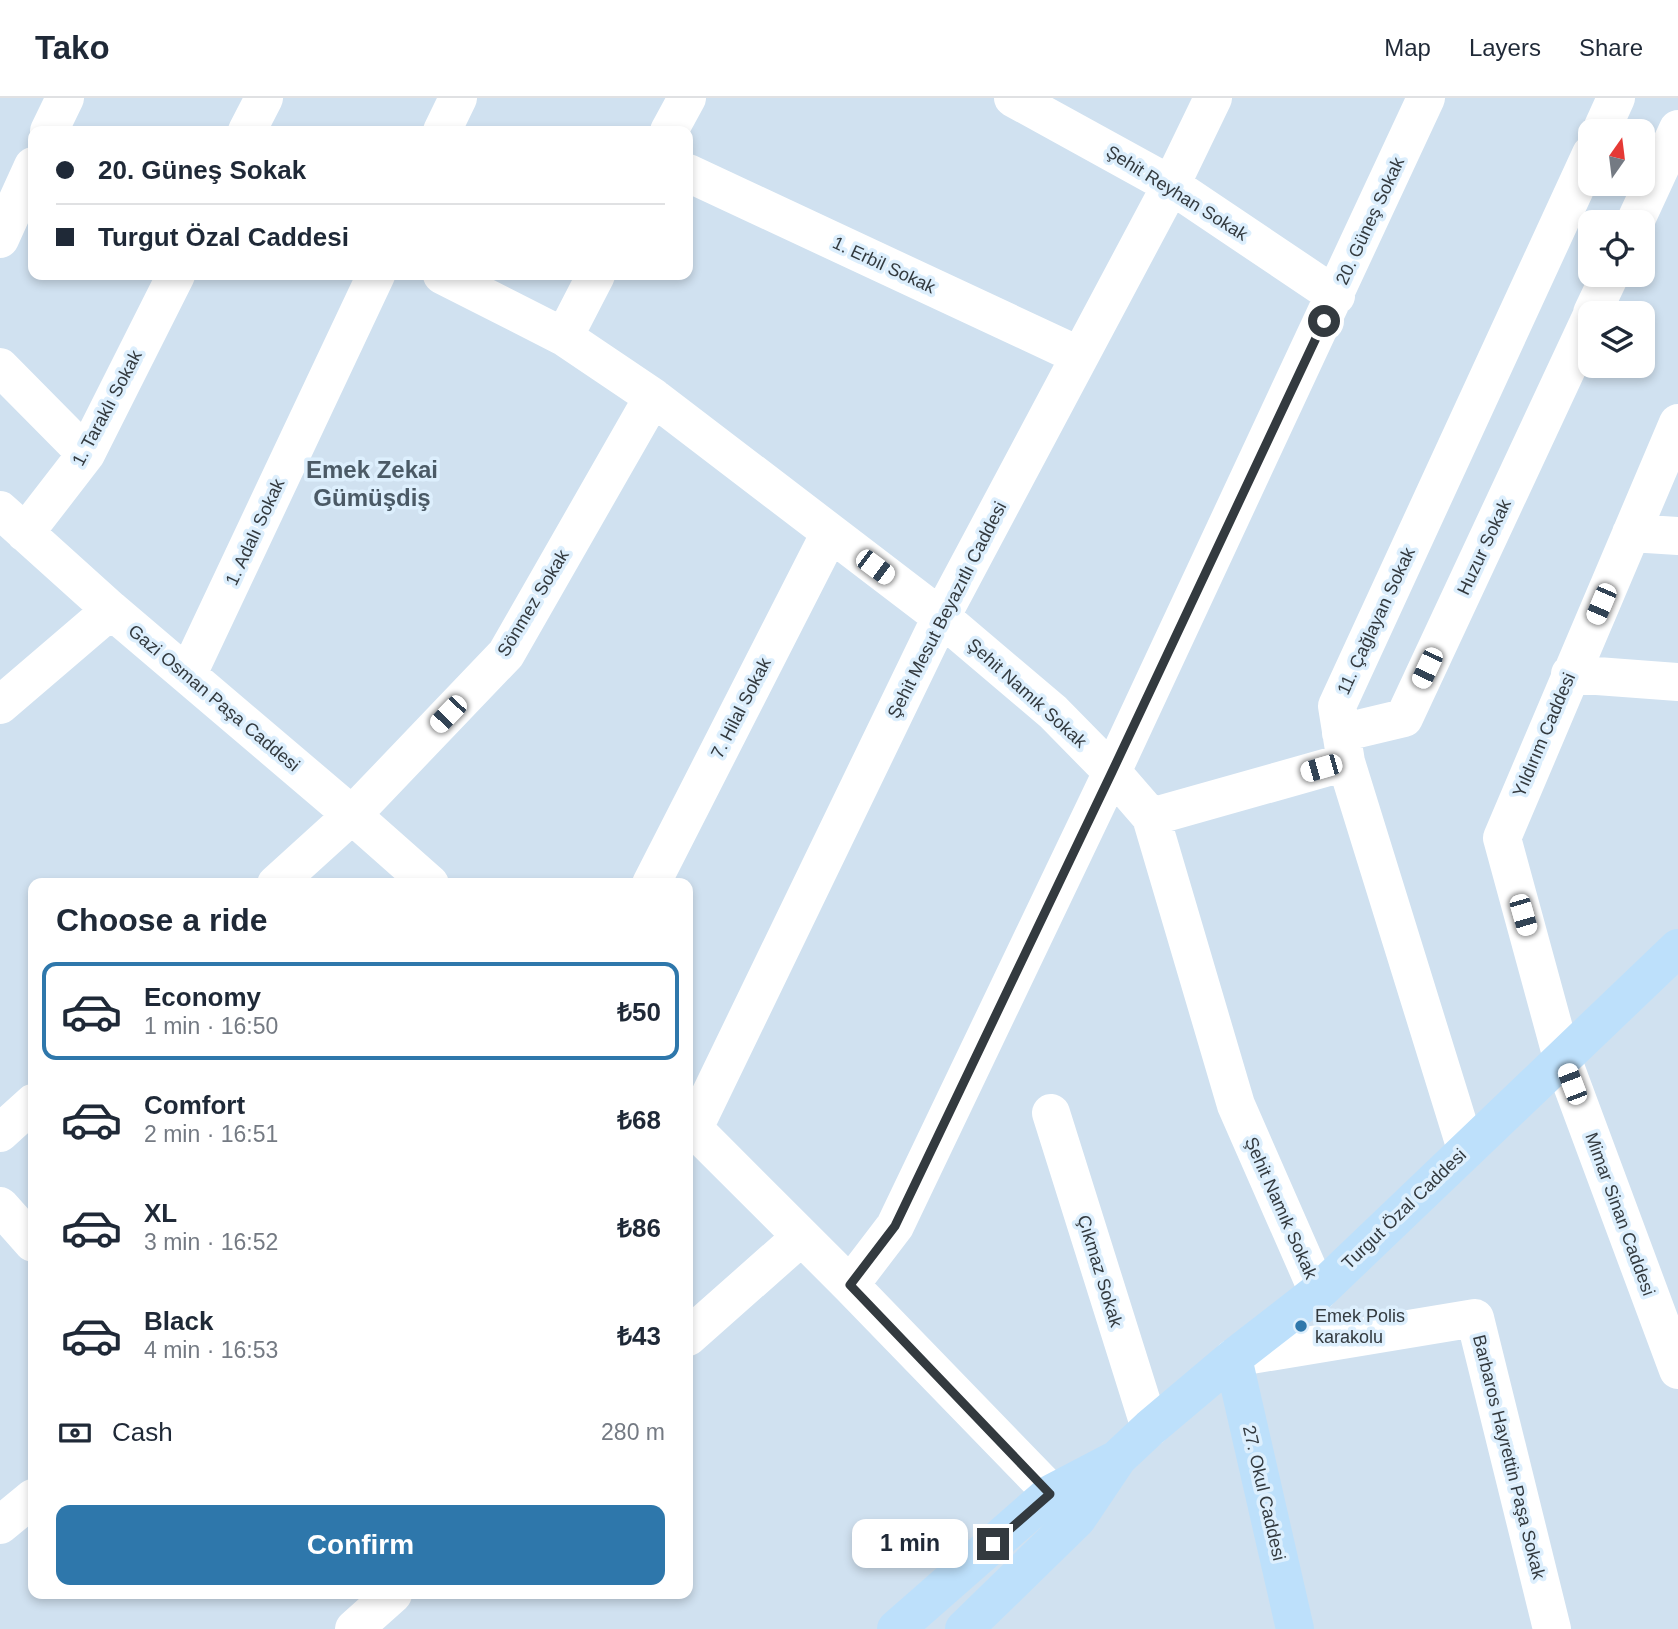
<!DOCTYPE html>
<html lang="en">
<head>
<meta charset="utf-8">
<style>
  body { margin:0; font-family:Arial,sans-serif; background:#f6f6f7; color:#1f2937; height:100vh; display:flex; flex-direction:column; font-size:26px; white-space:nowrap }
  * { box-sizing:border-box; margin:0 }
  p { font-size:23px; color:#747a83 }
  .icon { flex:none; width:38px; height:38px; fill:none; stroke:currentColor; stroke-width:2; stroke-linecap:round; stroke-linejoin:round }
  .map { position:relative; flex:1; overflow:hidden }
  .details { position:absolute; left:28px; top:780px; width:665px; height:721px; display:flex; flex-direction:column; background:#fff; border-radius:14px; box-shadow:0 4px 10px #0003 }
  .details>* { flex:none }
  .top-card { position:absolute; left:28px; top:28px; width:665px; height:154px; border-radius:14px; box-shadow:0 4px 10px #0003; display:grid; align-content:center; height:154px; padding:0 28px; background:#fff }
  .needle { width:46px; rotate:14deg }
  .fabs { position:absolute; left:1578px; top:21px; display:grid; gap:14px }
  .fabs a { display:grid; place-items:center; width:77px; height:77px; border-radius:14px; background:#fff; box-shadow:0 4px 10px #0003; font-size:35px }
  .end { position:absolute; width:32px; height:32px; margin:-16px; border:9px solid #333a3f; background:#fff; box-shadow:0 0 0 4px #fff }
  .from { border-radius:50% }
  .bubble { position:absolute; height:49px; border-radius:14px; background:#fff; box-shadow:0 4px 10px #0003; font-size:23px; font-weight:600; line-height:49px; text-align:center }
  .car { position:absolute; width:21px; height:42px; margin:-21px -10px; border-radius:9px; box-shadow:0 0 5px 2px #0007; background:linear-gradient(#fff 24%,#345 0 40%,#fff 0 76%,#345 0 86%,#fff 0) }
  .top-card b { display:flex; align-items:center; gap:24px; height:66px; font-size:26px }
  .top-card b+b { border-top:2px solid #e0e1e3 }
  .top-card i { width:18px; height:18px; background:#1f2937 }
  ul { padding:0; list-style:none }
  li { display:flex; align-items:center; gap:21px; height:98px; margin:0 14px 10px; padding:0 14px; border:4px solid transparent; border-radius:14px }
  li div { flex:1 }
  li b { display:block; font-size:26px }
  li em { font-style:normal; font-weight:600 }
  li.active { border-color:#2e77ab }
  li>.icon { width:63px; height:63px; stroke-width:1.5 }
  h2 { padding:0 28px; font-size:32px; line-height:84px }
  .pay { display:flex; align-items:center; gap:18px; height:77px; padding:0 28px; font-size:26px }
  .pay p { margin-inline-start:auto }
  .primary-button { display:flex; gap:14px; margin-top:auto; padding:14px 28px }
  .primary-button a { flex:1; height:80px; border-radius:14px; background:#2e77ab; color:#fff; font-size:28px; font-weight:600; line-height:80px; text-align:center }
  header { display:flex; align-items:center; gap:42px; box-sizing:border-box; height:98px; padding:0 35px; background:#fff; border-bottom:2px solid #e0e1e3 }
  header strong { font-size:33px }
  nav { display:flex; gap:38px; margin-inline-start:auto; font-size:24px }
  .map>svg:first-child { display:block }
</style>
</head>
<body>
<header>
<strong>Tako</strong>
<nav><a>Map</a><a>Layers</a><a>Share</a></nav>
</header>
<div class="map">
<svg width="1678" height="1531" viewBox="0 0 1678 1531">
  <rect width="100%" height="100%" fill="#d0e1f0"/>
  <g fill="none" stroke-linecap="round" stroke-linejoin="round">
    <path stroke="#fff" stroke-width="38" d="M1013 0 1171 87 1336 198
      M49 33 65 0
      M247 33 264 0
      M442 33 458 0
      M669 33 687 0
      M1601 33 1616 0
      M688 75 1080 258
      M1635 124 1678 31
      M0 141 33 68
      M442 177 564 239 653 299 941 519 1053 614 1112 674 1151 719 1236 1007 1318 1194
      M1592 215 1610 177
      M564 239 596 177
      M0 269 86 356
      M1678 325 1502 740 1562 960 1678 1272
      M0 412 111 512 352 717 430 786
      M25 435 86 356 176 177
      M1631 435 1678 438
      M188 576 376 177
      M1570 576 1678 584
      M0 607 111 512
      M1341 635 1404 620 1591 219
      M1151 719 1346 664
      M276 786 352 717 506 556 653 299
      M651 786 830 435
      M1051 1015 1150 1330
      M688 1025 850 1187 1074 1418
      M694 1030 941 519 1171 87 1213 0
      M0 1035 33 1005
      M1466 1051 1346 664 1337 608 1591 56
      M0 1108 33 1145
      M850 1187 895 1128 1112 674 1426 0
      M688 1239 801 1139
      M1233 1260 1475 1220 1552 1531
      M0 1427 33 1400
      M354 1531 393 1496"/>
    <path stroke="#bde0fb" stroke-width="38" d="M1233 1260 1295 1531
      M896 1531 1050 1396 1113 1363
      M964 1531 1077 1421 1118 1360 1150 1330 1233 1260 1318 1194 1678 850"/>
  </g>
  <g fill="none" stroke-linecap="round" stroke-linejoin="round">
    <path stroke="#333a3f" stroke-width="9" d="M993 1446 1050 1396 850 1187 895 1128 1112 674 1324 223"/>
  </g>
  <circle fill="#2e77ab" stroke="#ddeffd" stroke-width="2.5" cx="1301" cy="1228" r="7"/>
  <g text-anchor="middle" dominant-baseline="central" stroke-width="7" stroke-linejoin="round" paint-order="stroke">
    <g font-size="18" fill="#333a3f" stroke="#ddeffd">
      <text transform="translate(1177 95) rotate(32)">Şehit Reyhan Sokak</text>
      <text transform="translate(1370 123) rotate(-65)">20. Güneş Sokak</text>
      <text transform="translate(884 167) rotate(25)">1. Erbil Sokak</text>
      <text transform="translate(107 310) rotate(-62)">1. Taraklı Sokak</text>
      <text transform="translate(255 434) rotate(-65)">1. Adalı Sokak</text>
      <text transform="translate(1484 449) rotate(-65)">Huzur Sokak</text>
      <text transform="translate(533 505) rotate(-59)">Sönmez Sokak</text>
      <text transform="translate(947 512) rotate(-63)">Şehit Mesut Beyazıtlı Caddesi</text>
      <text transform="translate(1376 523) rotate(-65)">11. Çağlayan Sokak</text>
      <text transform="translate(1027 595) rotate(42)">Şehit Namık Sokak</text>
      <text transform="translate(214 600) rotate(40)">Gazi Osman Paşa Caddesi</text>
      <text transform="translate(741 610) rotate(-63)">7. Hilal Sokak</text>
      <text transform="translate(1544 637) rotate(-67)">Yıldırım Caddesi</text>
      <text transform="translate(1281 1110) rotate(66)">Şehit Namık Sokak</text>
      <text transform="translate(1404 1111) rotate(-44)">Turgut Özal Caddesi</text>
      <text transform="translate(1620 1116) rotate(70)">Mimar Sinan Caddesi</text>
      <text transform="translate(1100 1173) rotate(73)">Çıkmaz Sokak</text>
      <text transform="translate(1509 1359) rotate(76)">Barbaros Hayrettin Paşa Sokak</text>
      <text transform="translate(1264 1395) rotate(77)">27. Okul Caddesi</text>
    </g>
    <g font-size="18" fill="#333a3f" stroke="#ddeffd" text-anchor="start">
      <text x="1315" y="1218">Emek Polis<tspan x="1315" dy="21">karakolu</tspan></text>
    </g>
    <g font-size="24" font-weight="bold" fill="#4b5a66" stroke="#ddeffd">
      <text x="372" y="371">Emek Zekai<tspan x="372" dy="28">Gümüşdiş</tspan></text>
    </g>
  </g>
</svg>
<div class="fabs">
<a><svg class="needle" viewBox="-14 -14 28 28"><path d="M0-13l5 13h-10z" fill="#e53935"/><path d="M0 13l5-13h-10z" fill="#747a83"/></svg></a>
<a><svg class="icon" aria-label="locate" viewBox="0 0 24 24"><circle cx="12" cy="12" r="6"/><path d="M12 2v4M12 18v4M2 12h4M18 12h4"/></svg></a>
<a><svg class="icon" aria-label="layers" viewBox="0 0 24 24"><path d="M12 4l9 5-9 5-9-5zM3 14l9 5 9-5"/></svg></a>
</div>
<i class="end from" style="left:1324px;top:223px"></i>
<i class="end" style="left:993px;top:1446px"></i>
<div class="bubble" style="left:852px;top:1421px;width:116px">1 min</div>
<i class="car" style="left:875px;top:469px;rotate:127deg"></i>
<i class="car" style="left:1601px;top:506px;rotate:203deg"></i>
<i class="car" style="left:1427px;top:570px;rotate:205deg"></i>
<i class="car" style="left:448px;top:616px;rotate:224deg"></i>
<i class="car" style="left:1321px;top:670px;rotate:254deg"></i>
<i class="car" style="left:1523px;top:817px;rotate:164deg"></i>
<i class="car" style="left:1572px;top:986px;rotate:339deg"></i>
<div class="top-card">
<b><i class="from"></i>20. Güneş Sokak</b>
<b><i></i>Turgut Özal Caddesi</b>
</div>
<section class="details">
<h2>Choose a ride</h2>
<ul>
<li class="active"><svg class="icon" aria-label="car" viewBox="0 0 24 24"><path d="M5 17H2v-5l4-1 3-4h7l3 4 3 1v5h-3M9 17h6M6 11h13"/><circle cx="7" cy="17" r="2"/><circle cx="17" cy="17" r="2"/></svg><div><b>Economy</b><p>1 min · 16:50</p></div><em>₺50</em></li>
<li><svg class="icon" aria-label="car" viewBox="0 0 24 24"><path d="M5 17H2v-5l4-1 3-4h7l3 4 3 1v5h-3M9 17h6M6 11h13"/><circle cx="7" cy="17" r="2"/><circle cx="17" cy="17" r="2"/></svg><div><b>Comfort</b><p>2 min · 16:51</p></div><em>₺68</em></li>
<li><svg class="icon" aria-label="car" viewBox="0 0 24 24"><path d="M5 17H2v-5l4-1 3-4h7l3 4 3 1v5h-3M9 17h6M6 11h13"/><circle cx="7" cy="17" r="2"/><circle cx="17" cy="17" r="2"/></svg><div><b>XL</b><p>3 min · 16:52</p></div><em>₺86</em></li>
<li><svg class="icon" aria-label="car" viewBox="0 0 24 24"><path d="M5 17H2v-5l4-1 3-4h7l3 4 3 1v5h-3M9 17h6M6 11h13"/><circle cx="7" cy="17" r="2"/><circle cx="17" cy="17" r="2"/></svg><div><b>Black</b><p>4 min · 16:53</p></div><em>₺43</em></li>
</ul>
<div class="pay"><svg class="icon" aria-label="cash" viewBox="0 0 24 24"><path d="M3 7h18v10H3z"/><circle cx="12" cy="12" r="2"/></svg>Cash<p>280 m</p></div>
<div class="primary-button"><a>Confirm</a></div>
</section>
</div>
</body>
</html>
